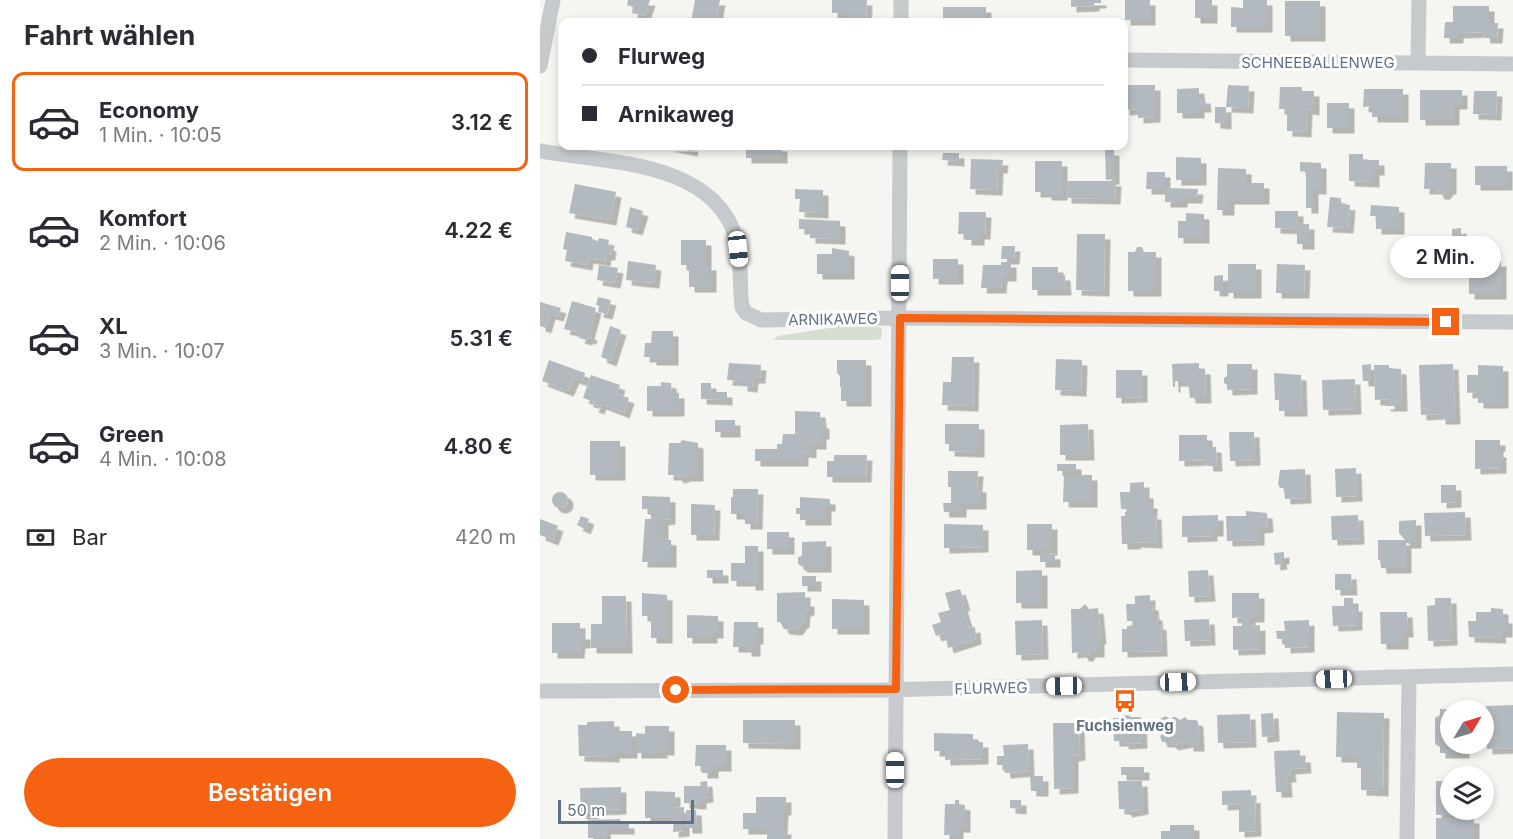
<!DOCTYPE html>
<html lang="de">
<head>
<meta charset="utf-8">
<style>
  body { margin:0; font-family:Inter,sans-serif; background:#f2f2f3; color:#2b2b33; height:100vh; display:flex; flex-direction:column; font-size:22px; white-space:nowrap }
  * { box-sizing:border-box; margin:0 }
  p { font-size:20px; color:#7c7c81 }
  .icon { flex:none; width:33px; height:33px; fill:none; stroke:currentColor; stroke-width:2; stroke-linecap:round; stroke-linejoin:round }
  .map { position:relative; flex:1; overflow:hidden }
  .panel { display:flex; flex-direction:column; background:#fff; width:540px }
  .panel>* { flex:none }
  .guide { position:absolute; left:18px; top:18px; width:570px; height:132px; border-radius:12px; box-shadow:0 3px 9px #0003; display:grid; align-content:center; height:132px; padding:0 24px; background:#fff }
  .needle { width:39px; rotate:52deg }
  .controls { position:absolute; left:900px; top:700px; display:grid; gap:12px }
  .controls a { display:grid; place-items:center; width:54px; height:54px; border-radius:50%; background:#fff; box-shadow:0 3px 9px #0003; font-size:30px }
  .scale { position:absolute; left:18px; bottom:15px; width:136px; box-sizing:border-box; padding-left:6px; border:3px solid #617185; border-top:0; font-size:16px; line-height:21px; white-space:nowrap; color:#617185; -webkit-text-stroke:4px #fff; paint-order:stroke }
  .end { position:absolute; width:27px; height:27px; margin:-14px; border:8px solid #f56312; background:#fff; box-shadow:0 0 0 3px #fff }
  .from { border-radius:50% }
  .bubble { position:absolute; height:42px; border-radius:21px; background:#fff; box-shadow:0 3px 9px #0003; font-size:20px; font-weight:600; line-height:42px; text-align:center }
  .car { position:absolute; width:18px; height:36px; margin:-18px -9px; border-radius:8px; box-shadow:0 0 4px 2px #0007; background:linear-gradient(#fff 24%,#345 0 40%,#fff 0 76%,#345 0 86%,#fff 0) }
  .guide b { display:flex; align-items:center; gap:21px; height:57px; font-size:22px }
  .guide b+b { border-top:2px solid #e1e1e2 }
  .guide i { width:15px; height:15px; background:#2b2b33 }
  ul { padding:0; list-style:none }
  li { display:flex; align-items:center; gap:18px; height:99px; margin:0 12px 9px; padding:0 12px; border:3px solid transparent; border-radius:12px }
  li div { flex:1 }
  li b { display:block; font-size:22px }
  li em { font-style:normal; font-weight:600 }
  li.active { border-color:#f56312 }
  li>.icon { width:54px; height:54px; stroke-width:1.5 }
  h2 { padding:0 24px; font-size:27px; line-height:72px }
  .pay { display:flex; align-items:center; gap:15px; height:66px; padding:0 24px; font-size:22px }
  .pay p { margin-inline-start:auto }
  .action { display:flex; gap:12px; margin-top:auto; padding:12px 24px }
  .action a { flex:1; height:69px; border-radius:36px; background:#f56312; color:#fff; font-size:24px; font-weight:600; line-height:69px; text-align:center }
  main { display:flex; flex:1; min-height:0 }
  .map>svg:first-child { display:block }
</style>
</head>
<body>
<main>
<section class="panel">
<h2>Fahrt wählen</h2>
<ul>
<li class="active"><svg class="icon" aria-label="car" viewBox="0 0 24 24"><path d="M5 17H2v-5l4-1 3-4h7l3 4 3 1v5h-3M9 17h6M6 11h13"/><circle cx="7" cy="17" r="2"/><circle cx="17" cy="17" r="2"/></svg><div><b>Economy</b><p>1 Min. · 10:05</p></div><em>3.12 €</em></li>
<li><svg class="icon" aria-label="car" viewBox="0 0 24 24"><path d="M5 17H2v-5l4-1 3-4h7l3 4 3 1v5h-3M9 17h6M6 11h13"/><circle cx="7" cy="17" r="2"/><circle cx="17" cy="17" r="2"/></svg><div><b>Komfort</b><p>2 Min. · 10:06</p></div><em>4.22 €</em></li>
<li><svg class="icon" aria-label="car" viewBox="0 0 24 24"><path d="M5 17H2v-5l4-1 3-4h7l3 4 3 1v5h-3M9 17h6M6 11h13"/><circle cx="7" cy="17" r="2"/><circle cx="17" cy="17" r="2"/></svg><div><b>XL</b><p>3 Min. · 10:07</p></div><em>5.31 €</em></li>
<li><svg class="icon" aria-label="car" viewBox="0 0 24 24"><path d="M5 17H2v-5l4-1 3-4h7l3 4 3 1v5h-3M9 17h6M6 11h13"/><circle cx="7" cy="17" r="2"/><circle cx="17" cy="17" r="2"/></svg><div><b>Green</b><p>4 Min. · 10:08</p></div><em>4.80 €</em></li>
</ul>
<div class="pay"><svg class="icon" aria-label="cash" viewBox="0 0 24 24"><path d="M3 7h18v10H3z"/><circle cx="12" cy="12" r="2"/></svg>Bar<p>420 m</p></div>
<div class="action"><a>Bestätigen</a></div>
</section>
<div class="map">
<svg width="973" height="839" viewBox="0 0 973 839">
  <defs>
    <filter id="shadow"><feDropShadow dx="5.5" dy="5.5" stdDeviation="0" flood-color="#0004"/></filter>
  </defs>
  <rect width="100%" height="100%" fill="#f5f5f1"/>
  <path fill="#d5ded1" d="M302 326H335L342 328 341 339 333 340H233L238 336Z"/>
  <path fill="#b3babf" filter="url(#shadow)" d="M88 0H110L105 16 92 13 93 7 87 5Z
    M155 0H180L176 22H151Z
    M292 0H327L326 22H304V13H292Z
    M531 0H561V3H554V6L531 7Z
    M585 0H610V20H585Z
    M655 0H672V18H655Z
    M703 0H727V27H691V7L703 8Z
    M745 1H780V36H745Z
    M913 6H949V23H958L957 38H945L944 32 918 33V38H904L905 22H913Z
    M403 7H446V22H403Z
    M588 85H615V117L598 118V109L584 110V91H587Z
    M688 85 709 86 708 108 686 107Z
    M740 87H762V91H774V110L767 109 766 132 747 131V109H739Z
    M659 88V98H665L666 107H659V113H637V89Z
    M824 89H863V117H832V106L823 107Z
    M880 90H922V104H914V120H880Z
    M934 91H957L956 115 933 114Z
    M787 103H809V128H787Z
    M675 107H686V124L675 123Z
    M127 146H153L152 151Z
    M206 146H242V158H206Z
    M565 150H574V179L566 180Z
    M403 153H419V161L402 160Z
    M809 154H823V160H839V170H834V182L809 181Z
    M636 157 661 158V180H636Z
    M431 159 463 160 462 168H458L457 190 430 189Z
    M495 161H522V195H506V192H495Z
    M760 162 781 163V189H773V208H766V172L760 171Z
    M885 163H911V189H908L905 194H899L897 189H884Z
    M935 166H967V185H935Z
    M678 168 706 169V183H724V199H689V210H677Z
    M607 172H625V189H606Z
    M526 181H576L575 199 526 198Z
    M35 184 76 192 71 220 29 213Z
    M625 188 658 189 657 198H642V202H625Z
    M255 189 283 190V213L259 212 260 199H255Z
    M790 197 801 198V204L810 205 808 228 787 227Z
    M831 205 859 207V229H836V216H830Z
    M90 207 103 211 97 230 86 227Z
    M735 211H758V224H769V244H757V229L735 228Z
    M419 212H446L445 234H439V240H426V234H418Z
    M646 213 664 214V238H638V221H646Z
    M259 219 300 221V239L270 238V229H259Z
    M921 228V245L912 246V229Z
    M26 232 52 237V239L58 241 59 238 69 240 68 245 71 246 70 255H66L65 261 48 258 47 265 25 261 27 250 23 249Z
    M537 234H565L564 291 536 290Z
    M141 240H166V265H171V287H149V265H141Z
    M462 246H475L474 259H461Z
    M901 246H906L907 250H909V272L887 271V250H901Z
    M597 247H602L604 252H616V291H588V252H595Z
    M292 248 309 251V274H277V254H292Z
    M393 259H418V279H393Z
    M88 261 116 265 114 283 86 280Z
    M929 261H961V294H929Z
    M461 262H471V276H462L461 288H441L443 265H461Z
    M688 264H716V293H688Z
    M737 264 765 265 764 293H736Z
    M59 265 78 268 75 283 57 280Z
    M492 267H518V275H525L526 290H492Z
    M683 275V291H674V276Z
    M58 297 71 300 67 314 58 312 59 306 56 305Z
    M32 301 56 308 49 334 52 335 51 339 48 338 47 340 39 338 41 333 24 329Z
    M0 302 21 308 18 316 10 314 6 328 0 326Z
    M70 326 81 330 71 361 61 357Z
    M112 331H133V360H111V357H104L105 343H111Z
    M412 357H434L433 406 402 405 403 382H411Z
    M516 359 542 360 541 391 515 390Z
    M9 360 45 373 43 381 34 378 28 391 2 381Z
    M297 360H326V401H301V387H300V376L297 373Z
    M189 363 221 365 220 378H213L212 387 202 386V381L187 380Z
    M659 363V369H665L666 398H650L648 381H635V387H633L632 364Z
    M687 364H712V389L687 390V385L684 383V378L687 376Z
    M831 364V381H823L822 365Z
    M913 364 915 419H900V414L881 415 879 365Z
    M834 365H849V368L861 369 862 406H845V404H849V399L835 400Z
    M938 365 963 366V403H938V392L927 393V375H938Z
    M576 370H602V397L576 398Z
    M734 373 761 375 762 411H739V400H735Z
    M51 375 80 385 77 394 89 398 84 413 61 404 59 409 53 407 55 402 43 398Z
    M815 379 816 409 783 410 782 380Z
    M121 382 131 383 132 393H139V411H107V386H121Z
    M161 383H171V392H187V400L161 399Z
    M255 411 280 412 281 422 284 424V434H281V444H271V453L263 452V461H215V449H237V444H242L243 434H255Z
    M175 420H195V432H175Z
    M405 424H439V452L409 451V444H405Z
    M548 424 549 455H520V425Z
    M689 432H714L715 460 690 461Z
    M639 435H667V447H676L677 466H668L667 460 639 461Z
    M142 440 158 443V476H146L139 478 136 475H128L129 443H140Z
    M935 440H960V446H958V452H961V468L935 469Z
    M50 441H80V475H50Z
    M294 455H327L326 477H287V461H294Z
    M517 464H536V471H517Z
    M816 468 817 496 796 497 795 469Z
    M765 469 766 498 745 499 744 488H740L738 484 740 470Z
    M408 471H438L437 487H441V504H421V512H404L403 503H411V487H408Z
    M524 475H552V502H523Z
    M604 482V493H608V503H612V514H616L617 543 595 542 596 544H582L581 516H585V512H592V509H581L580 492H590V483Z
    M901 485H916V502L901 503Z
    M193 489H218L217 524H205V514H191V497H193Z
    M12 500a8 8 0 1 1 16 0a8 8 0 1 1-16 0Z
    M102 496 130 497V519L123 520V539L131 540V562H102L105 519H111V509H102Z
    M260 497 290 499V506H286V520H260V514H256V508H260Z
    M151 504 175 505 174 535H151Z
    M706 511 727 513 728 527 719 528V540L687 541 686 516H706Z
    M925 512 926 535 885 536 884 513Z
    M678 515V531H672V536L642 537V516Z
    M818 515 819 539 792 540 791 516Z
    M41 516 49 519 45 529 37 525Z
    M0 519 18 526 13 540 0 535Z
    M876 520V543H866V568H841L840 560H838V540H865L859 533V521Z
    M404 524 443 525V547L404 548Z
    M487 524H512V550H487Z
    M227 532H249V549H227Z
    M286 541V567H263L258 564V557L262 556V542Z
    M205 546H218V585H210V581H191V563H205Z
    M744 552V559H741L742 564 735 565 734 553Z
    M500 553 515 554V562H500Z
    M167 570H183V578H167Z
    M502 570V603H476V571Z
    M668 570 670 596 649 597 648 571Z
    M795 574H811L812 590H795Z
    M262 576H276V586H262Z
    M420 589 425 605 422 606 429 628 435 627 436 639 408 648 405 633 396 636 392 625 401 622 398 613 410 610 405 593Z
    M265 592V601H269V610L265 611 264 622 262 623 257 630 244 629 240 622H237V593Z
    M102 593 127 595V638H111V616H102Z
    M692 593H719V617H710V626L720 625V649L693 650V626H702V617L692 618Z
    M610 595V605H613L614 615H617L618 625 621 624 622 651 582 652V629H587V626L596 625V621H587L586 604H595V596Z
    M62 596H86L87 648H51V624H62Z
    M804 598H813V606H817V625L793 626 792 606H804Z
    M895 598H911L912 640 888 641 887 606 895 605Z
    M292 599 324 600V629H292Z
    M545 604 549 609 558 608 561 639H559V652H550L548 656H544L541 652 532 653 531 609H540Z
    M951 608 963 609V618H967V632H960L961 638 929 637 928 621H936V612H951Z
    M840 612H867L868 632H863V644H841Z
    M147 615 178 616V633H172V638H147Z
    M669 619 670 640 645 641 644 620Z
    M502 620 503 654 476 655 475 621Z
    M769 620V647L745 648V639H737L736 631H745L744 621Z
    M194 622H218V639H215V651H206V647H193Z
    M12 623H40V634H45V643H40L39 653H12Z
    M973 705V748L947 749 946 706Z
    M900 709H910V744H924V753H900V747L895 744V718L900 715Z
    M797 712 844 713 843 791 821 790V768H817V757H796Z
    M733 713 734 736 722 737 721 714Z
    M710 714 711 742 678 743 677 715Z
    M587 715 592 717H601L602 743 583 744V741H574L573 718H583V716Z
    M626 716 630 720 633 717H636L640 720 645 717 648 720H656L658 722 659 746H648V742L633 745 630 742H622L620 736 624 733 623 727 620 723V719Z
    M203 720H255V744L203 743Z
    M74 721V731H92V753H74V757L39 756 38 725H47V722Z
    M513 723H539L540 755 533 756V788L514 789Z
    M105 726H129V750H122V753H96V733L105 734Z
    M394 733 433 734V742H443V759L405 760V751H394Z
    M488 744 489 771 465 773 464 765H457V756H464L463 745Z
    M156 745H186V766H173V773H162V766H155Z
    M760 750V757H765L766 768 750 769 751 777H746L747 792H736L734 751Z
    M581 767H604V775H581Z
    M490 776H503V791H491Z
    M167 781 168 797 161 798V804L144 803V786H161L160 782Z
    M578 781H602L603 809 587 812 585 809H579Z
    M896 781H910V810H918V815H896Z
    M81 787V809L53 810V814H41L40 788Z
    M711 790V798L715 797 716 831 699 832V804L682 805V791Z
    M105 791 135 792V808L144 807V831L133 832 134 818H105Z
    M216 797H246V810H243L242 829H246V839H227V829H203V813H216Z
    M415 800H419V804L425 805V827H418V835H404L405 804H415Z
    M470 800H481V809L470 808Z
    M146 810H156L157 828H147Z
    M896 818H934V839H896Z
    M80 819 81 823H89V829H65L66 838H48V820Z
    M630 825H654V839H621V831H630Z"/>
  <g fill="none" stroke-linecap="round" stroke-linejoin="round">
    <path stroke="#c7cacd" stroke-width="15" d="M361 22V0
      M584 60 973 64
      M878 62 879 0
      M0 66 13 0
      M0 151C65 163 173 160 196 238 202 260 199 284 202 307L206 313 221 320 360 318 973 322
      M0 691 343 690 973 674
      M355 839 360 146
      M867 839 869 677"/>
  </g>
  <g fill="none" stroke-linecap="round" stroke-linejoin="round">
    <path stroke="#f56312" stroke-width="8" d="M136 690 356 689 360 318 906 322"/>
  </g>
  <defs>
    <g id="bus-bare" transform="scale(1.8)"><path d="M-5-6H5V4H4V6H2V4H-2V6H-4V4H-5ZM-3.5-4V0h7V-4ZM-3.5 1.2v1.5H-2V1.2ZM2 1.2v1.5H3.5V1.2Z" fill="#f56312" stroke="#fff" stroke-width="2.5" paint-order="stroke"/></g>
  </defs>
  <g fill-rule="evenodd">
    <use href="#bus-bare" x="585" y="701"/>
  </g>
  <g text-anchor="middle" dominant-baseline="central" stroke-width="6" stroke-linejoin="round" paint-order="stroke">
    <g font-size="15" fill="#617185" stroke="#fff">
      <text x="778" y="62">SCHNEEBALLENWEG</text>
      <text transform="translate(293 319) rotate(-1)">ARNIKAWEG</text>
      <text transform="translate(451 688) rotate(-1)">FLURWEG</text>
    </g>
    <g font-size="15" font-weight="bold" fill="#617185" stroke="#fff">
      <text x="585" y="725">Fuchsienweg</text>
    </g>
  </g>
</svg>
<div class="controls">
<a><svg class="needle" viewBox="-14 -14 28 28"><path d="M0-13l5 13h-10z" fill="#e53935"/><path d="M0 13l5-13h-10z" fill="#7c7c81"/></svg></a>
<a><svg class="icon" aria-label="layers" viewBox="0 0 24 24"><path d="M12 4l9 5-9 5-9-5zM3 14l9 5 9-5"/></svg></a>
</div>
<div class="scale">50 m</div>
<i class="end from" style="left:136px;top:690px"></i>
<i class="end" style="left:906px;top:322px"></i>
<div class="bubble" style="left:850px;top:236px;width:111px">2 Min.</div>
<i class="car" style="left:198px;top:249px;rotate:174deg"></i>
<i class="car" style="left:360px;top:283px;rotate:0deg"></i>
<i class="car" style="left:794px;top:679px;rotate:268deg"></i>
<i class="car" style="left:638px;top:682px;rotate:88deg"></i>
<i class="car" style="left:524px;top:686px;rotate:269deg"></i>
<i class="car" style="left:355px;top:770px;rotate:0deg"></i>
<div class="guide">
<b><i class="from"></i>Flurweg</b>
<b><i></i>Arnikaweg</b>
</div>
</div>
</main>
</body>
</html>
